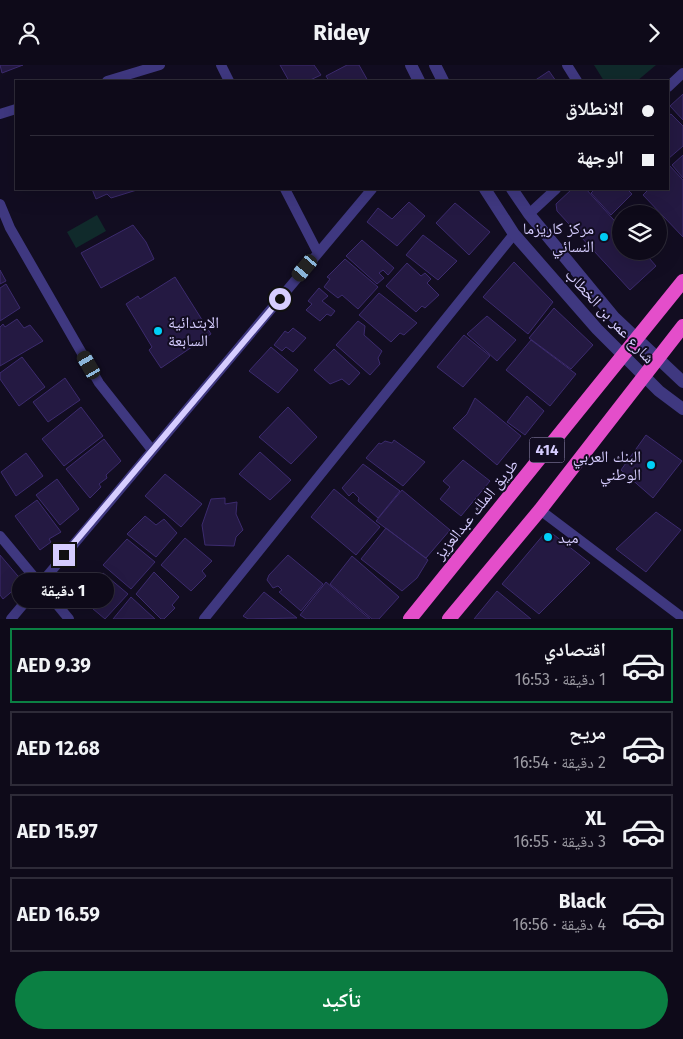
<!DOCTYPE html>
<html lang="ar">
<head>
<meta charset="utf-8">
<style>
  body { margin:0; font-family:"Fira Sans","Noto Naskh Arabic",sans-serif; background:#1c1826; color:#f1f3f6; direction:rtl; height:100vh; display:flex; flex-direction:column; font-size:19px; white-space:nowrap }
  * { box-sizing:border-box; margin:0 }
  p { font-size:16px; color:#9b9aa2 }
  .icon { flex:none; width:28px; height:28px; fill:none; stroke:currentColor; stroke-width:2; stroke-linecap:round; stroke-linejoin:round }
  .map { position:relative; height:554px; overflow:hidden; direction:ltr }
  .panel { display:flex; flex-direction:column; background:#0e0a19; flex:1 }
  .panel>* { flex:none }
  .guide { position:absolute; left:15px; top:15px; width:654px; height:110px; border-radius:0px; box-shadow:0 5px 20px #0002,0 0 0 1px #2e2b38; direction:rtl; display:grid; align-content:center; height:110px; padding:0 15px; background:#0e0a19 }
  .fabs { position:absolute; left:612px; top:140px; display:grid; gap:10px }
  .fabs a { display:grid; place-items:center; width:55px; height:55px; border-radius:50%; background:#0e0a19; box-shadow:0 5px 20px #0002,0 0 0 1px #2e2b38; font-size:25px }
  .end { position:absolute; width:22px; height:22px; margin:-11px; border:6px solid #d6cdff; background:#111; box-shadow:0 0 0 2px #111 }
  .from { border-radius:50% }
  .bubble { position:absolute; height:35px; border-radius:18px; background:#0e0a19; box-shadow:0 5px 20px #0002,0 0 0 1px #2e2b38; font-size:16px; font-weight:700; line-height:35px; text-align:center; direction:rtl }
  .car { position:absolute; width:15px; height:30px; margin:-15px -8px; border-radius:6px; box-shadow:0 0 4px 1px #0007; background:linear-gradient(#222 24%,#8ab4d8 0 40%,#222 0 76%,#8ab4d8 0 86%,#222 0) }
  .guide b { display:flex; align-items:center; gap:18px; height:48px; font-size:19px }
  .guide b+b { border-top:1px solid #2e2b38 }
  .guide i { width:12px; height:12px; background:#f1f3f6 }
  ul { padding:9px 0 0; list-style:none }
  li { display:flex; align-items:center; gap:15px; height:75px; margin:0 10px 8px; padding:0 5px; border:2px solid #2e2b38; border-radius:0px }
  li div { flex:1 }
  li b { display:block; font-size:19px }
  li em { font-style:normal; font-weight:700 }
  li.current { border-color:#0b8043 }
  li>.icon { width:45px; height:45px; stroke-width:1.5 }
  .action { display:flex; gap:10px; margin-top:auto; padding:10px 15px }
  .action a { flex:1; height:58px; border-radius:30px; background:#0b8043; color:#fff; font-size:20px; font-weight:700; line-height:58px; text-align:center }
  header { display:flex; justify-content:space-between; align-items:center; height:65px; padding:0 15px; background:#0e0a19; font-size:22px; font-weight:700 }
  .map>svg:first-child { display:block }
</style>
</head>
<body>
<header><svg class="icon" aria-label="forward" viewBox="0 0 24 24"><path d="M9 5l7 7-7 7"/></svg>Ridey<svg class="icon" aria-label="person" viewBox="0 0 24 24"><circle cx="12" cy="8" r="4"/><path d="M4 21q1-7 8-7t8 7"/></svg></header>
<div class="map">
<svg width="683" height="554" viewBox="0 0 683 554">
  <rect width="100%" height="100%" fill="#120d21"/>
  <path fill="#102a2b" d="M594 0H656L637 16H604Z
    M97 150 106 166 76 183 67 167Z"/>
  <path fill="#241942" stroke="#3c2b6e" d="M0 0H23L2 8Z
    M280 0H314L321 10 308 16H289Z
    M347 0H359L368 16H329L326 11Z
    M549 6 556 16H534Z
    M683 29V55L670 41Z
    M671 49 683 61V81L668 94V51Z
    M683 90V113L672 100Z
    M669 100 683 115V172L643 130 649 124H668Z
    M92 124H140L111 133 107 129 96 134Z
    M572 124H586L621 163V186H643L656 201 630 225 557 146 556 139Z
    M595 124H627L632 129 611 150 591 128Z
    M409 137 425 151 397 181 367 157 378 143 392 154Z
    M455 138 490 167 469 190 436 158Z
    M133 160 146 177 154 194 101 223 81 188Z
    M423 170 457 196 438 215 406 190Z
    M362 175 394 203 388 210 383 205 379 208 384 213 377 219 346 191Z
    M345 194 378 222 358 244 342 230 338 233 324 222 330 214 327 212Z
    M514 197 553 237 528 269 483 232Z
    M407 198 421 211 425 208 431 214 427 218 439 230 425 243 422 241 416 247 386 221Z
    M0 205 6 216 0 219Z
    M175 212 211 269 161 303 149 285 152 282 126 239 138 231 140 234Z
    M6 219 20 243 0 256V223Z
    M319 223 328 231 322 236 335 246 331 251 327 249 320 256 306 245 312 239 308 236Z
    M379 228 417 258 404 270 400 268 391 277 359 250Z
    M554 243 593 280 571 304 529 273Z
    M487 251 516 275 497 296 467 269Z
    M17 254 24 263 30 260 43 276 0 301V262L3 259 5 262Z
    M358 256 365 261 364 270 382 286 378 293 380 299 370 310 336 280Z
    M293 263 306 273 293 287 286 282 282 286 274 280 285 266 288 268Z
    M464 270 490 291 463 322 437 302Z
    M531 275 576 309 550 341 506 305Z
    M271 282 298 305 278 328 249 306Z
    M334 284 360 308 349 320 342 314 330 319 314 305Z
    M22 292 45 322 19 341 0 314V308Z
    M65 313 80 335 48 357 33 337Z
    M527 331 544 346 525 370 507 357Z
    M475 333 521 371 497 400 453 363 467 349Z
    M81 342 103 371 64 401 42 374Z
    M288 342 317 372 291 399 259 372Z
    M646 370 682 396 653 433 621 405Z
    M104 374 121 396 106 410 107 413 99 419 101 422 90 433 66 404Z
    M394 375 425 397 403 421 366 393 379 378 381 379 385 376 392 378Z
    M260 387 291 415 270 435 239 409Z
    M26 388 43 411 16 431 1 407Z
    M463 395 490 416 461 451 440 434 450 422 443 416Z
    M363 399 400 426 378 453 358 436 359 433 353 427 349 431 342 423Z
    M165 409 202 439 181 462 145 431Z
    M57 414 79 444 60 460 36 430Z
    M334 424 380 462 356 490 311 452Z
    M402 425 450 465 426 493 376 456Z
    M225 433V439L237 437 236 449 243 465 236 472 234 481 205 480 202 460 211 434Z
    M37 435 61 467 49 474 51 477 40 485 15 451Z
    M656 447 681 465 646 507 616 484Z
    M145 451 156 460 164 454 177 468 156 492 127 469Z
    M386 463 428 495 417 513 402 526 361 494Z
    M549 466 590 498 539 549 502 519 544 469Z
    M185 473 212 496 202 506 206 511 191 526 161 500Z
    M127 474 155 497 131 524 103 500Z
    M0 490 23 517 3 534 0 530Z
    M288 490 323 519 301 546 279 527 282 525 278 521 273 523 267 515 269 510Z
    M352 491 399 532 379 554H372L330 519Z
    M154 507 179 532 172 540 175 543 164 554H161L136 529Z
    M103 508 128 529 105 554 80 533 91 523 87 518 91 514 95 517Z
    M326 517 370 554H306L300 550Z
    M497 526 531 554H474Z
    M264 527 297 553 248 554 243 551Z
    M131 532 155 554H113Z"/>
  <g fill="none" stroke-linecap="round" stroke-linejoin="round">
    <path stroke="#3f3880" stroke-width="10" d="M221 0 229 16
      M567 0 577 16
      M107 16 160 0
      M668 22 683 8
      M0 49 16 44
      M285 124 318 188
      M0 139 10 163 99 318 152 385
      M529 149 556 124
      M540 445 683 553
      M0 471 69 554
      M11 554 372 124
      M204 554 514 169"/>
    <path stroke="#3f3880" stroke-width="12" d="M411 0 419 16
      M435 0 443 16
      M485 124 514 169 597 264 659 326 683 344
      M512 124 529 149 614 252 683 317"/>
    <path stroke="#e44eca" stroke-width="14" d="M410 554 683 216
      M449 554 540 445 683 261"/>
  </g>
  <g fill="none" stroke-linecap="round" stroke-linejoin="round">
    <path stroke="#d6cdff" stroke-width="6" d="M64 490 280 234"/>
  </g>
  <g fill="#00d0f8" stroke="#120d21" stroke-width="2">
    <circle cx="604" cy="172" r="5"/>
    <circle cx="158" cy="266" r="5"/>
    <circle cx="651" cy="400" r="5"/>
    <circle cx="548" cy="472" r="5"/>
  </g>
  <g text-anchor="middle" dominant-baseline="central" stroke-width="4" stroke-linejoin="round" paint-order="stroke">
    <rect fill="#120d21" stroke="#9b93bc" stroke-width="1" x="529.5" y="372.5" width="35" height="25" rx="4"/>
    <g font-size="15" font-weight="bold" fill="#d6cdff">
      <text x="547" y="385">414</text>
    </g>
    <g font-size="16" fill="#d6cdff" stroke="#120d21" text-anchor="end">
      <text x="594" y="163">مركز كاريزما<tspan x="594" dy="18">النسائي</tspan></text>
      <text x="168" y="257" text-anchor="start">الابتدائية<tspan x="168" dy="18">السابعة</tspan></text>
      <text x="641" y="391">البنك العربي<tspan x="641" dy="18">الوطني</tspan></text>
      <text x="558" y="472" text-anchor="start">ميد</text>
    </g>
    <g font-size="16" fill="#d6cdff" stroke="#120d21">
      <text transform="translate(610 251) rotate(47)">شارع عمر بن الخطاب</text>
      <text transform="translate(476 444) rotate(-51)">طريق الملك عبدالعزيز</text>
    </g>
  </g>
</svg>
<div class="fabs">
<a><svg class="icon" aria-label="layers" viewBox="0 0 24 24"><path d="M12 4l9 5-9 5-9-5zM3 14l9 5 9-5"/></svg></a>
</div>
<i class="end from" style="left:280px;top:234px"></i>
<i class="end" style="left:64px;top:490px"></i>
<div class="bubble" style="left:12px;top:508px;width:102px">1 دقيقة</div>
<i class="car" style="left:305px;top:203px;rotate:220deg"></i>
<i class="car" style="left:89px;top:300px;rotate:330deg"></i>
<div class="guide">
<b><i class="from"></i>الانطلاق</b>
<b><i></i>الوجهة</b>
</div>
</div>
<section class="panel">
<ul>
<li class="current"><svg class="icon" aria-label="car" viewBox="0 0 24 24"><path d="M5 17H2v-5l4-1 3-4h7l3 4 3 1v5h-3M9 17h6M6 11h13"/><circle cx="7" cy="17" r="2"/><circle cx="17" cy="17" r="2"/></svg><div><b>اقتصادي</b><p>1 دقيقة · 16:53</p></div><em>AED 9.39</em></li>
<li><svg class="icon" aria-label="car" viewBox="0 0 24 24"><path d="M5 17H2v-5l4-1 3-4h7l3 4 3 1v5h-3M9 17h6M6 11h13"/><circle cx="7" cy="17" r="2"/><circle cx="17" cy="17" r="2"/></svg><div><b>مريح</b><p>2 دقيقة · 16:54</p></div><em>AED 12.68</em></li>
<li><svg class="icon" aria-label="car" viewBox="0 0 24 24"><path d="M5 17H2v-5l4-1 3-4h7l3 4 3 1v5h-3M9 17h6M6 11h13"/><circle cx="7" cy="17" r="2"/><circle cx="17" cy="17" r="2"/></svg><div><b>XL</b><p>3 دقيقة · 16:55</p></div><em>AED 15.97</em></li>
<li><svg class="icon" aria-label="car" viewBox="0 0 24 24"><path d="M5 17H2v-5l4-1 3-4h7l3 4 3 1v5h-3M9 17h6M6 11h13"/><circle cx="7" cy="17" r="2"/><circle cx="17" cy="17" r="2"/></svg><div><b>Black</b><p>4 دقيقة · 16:56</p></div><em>AED 16.59</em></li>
</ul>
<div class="action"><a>تأكيد</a></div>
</section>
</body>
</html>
